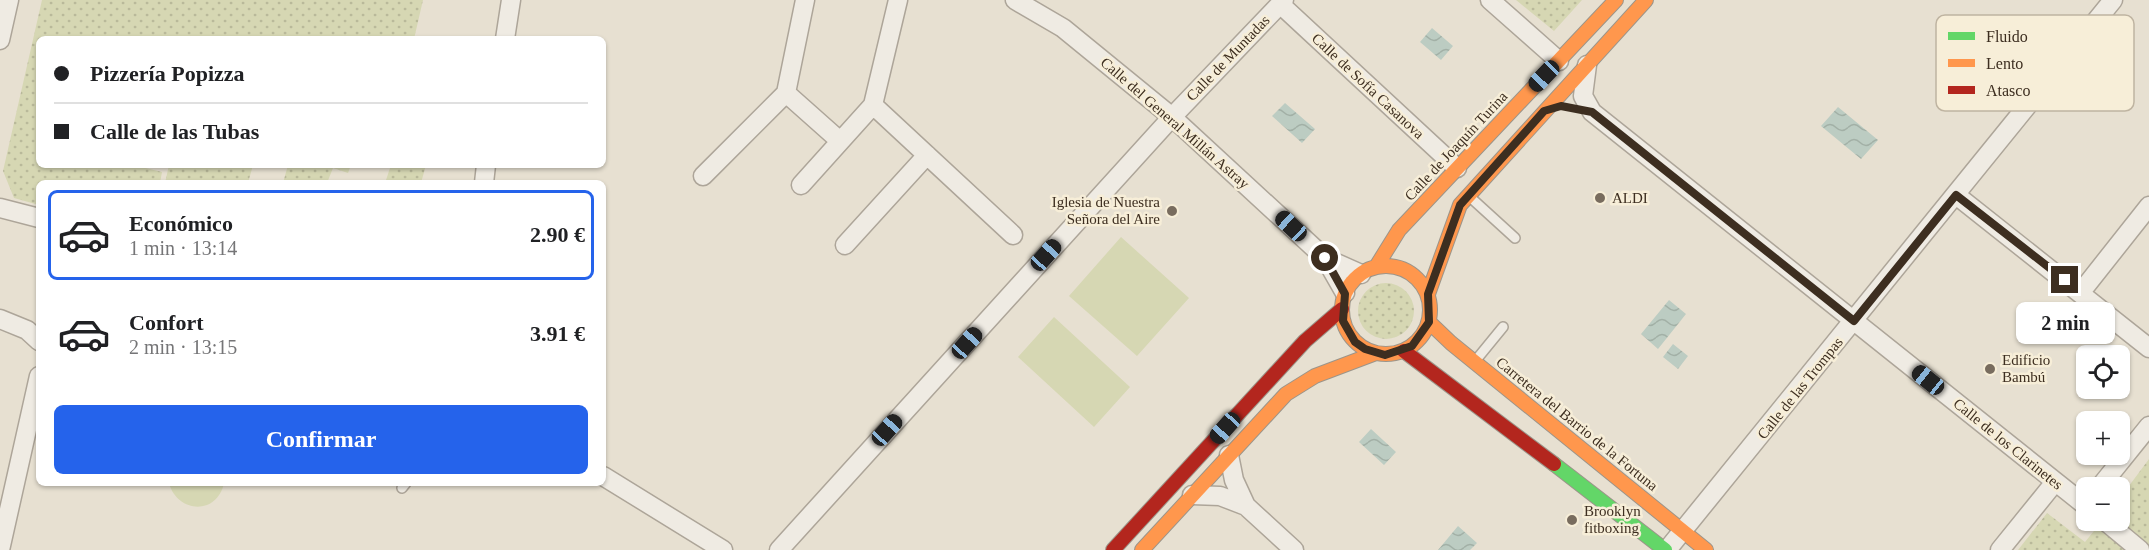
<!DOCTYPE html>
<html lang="es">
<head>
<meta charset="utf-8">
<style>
  body { margin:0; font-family:Georgia,serif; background:#f2f2f2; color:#202124; height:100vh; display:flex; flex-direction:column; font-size:22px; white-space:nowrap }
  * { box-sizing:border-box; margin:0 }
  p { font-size:20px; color:#757577 }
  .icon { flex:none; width:33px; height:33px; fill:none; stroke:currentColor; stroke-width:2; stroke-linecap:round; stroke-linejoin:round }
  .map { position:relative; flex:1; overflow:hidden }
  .panel { position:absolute; left:36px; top:180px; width:570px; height:306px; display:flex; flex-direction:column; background:#fff; border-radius:9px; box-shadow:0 2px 4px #0004 }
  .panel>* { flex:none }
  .top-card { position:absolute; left:36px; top:36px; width:570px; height:132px; border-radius:9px; box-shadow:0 2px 4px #0004; display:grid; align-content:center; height:132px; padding:0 18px; background:#fff }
  .tools { position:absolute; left:2076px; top:345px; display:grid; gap:12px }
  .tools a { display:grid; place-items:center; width:54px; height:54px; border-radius:9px; background:#fff; box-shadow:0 2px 4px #0004; font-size:30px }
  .end { position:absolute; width:27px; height:27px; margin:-14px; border:8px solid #3d2e20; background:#fff; box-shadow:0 0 0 3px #fff }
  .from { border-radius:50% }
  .bubble { position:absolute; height:42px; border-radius:9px; background:#fff; box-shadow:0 2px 4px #0004; font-size:20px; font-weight:700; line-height:42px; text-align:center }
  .car { position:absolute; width:18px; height:36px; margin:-18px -9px; border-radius:8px; box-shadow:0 0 4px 2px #0007; background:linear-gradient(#222 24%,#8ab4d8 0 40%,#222 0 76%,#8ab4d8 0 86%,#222 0) }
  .top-card b { display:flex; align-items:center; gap:21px; height:57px; font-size:22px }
  .top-card b+b { border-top:2px solid #e0e0e0 }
  .top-card i { width:15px; height:15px; background:#202124 }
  ul { padding:10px 0 0; list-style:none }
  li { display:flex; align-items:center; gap:18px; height:90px; margin:0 12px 9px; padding:0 6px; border:3px solid transparent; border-radius:9px }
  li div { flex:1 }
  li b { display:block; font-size:22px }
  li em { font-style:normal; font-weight:700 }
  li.current { border-color:#2563eb }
  li>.icon { width:54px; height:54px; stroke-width:1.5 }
  .primary-button { display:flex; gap:12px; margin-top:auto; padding:12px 18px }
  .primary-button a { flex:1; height:69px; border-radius:9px; background:#2563eb; color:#fff; font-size:24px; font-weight:700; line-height:69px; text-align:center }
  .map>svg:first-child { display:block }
</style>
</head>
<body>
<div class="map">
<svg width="2149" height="550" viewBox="0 0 2149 550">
  <defs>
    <pattern id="grass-dots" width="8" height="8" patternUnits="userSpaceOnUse" patternTransform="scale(1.5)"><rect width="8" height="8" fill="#d6d7b3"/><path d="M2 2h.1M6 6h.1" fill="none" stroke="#b9b99a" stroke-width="1.8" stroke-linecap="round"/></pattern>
    <pattern id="water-waves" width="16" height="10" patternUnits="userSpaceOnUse" patternTransform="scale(1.5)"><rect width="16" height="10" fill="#bcccc2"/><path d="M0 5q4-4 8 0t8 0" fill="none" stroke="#a2b0a6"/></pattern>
  </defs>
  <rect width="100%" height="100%" fill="#e7e0d1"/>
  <path fill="url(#grass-dots)" d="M42 0H423L414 39H39V165H133L162 172 160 183H39V205L14 198 3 171Z
    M1516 0H1582L1554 31Z
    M169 165H253L248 183H165Z
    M288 165H351L348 173 333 168 327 183H283Z
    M391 165H426L421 183H385Z
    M1358 311a28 28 0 1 1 56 0a28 28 0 1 1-56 0Z
    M2149 459V550H2018L2047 513 2085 542 2102 521 2120 520V498Z"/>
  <path fill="#d6d7b3" d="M1121 237 1189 298 1137 356 1069 296Z
    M1054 317 1130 387 1094 427 1018 357Z
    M169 483H224C217 516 177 513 169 483Z"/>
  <path fill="url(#water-waves)" d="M1432 28 1453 46 1441 60 1420 42Z
    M1285 103 1315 129 1302 143 1272 116Z
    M1838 107 1878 140 1861 159 1821 126Z
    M1669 300 1686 314 1658 349 1641 334Z
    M1673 344 1688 356 1678 369 1663 357Z
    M1371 429 1396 452 1384 465 1359 442Z
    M1458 526 1477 543 1470 550H1438Z"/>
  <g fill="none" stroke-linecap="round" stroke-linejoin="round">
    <g stroke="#ada599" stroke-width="12">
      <path id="lane" d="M1470 197 1515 238
        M1476 360 1503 327
        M402 488 406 483"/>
    </g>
    <g stroke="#ada599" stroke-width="21">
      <path id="street" d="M1015 0 1063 28 1172 117 1325 258 1345 293
        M1490 0 1559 61
        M1280 4 1457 168
        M505 39 511 0
        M0 40 9 0
        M1587 65 1583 96 1592 112 2086 506
        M786 93 805 0
        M873 105 1013 235
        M703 176 786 93 840 141
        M484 183 486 165
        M801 185 873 105 898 0
        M1956 195 2149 348
        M0 208 39 218
        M845 245 927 155
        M1325 258 1361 274
        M2081 292 2149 206
        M0 319 27 330 39 341
        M603 476 723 550
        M2099 488 2149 426
        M1192 495 1220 496 1246 506 1234 480 1229 455
        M1246 506 1294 550
        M2104 520 2140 550
        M0 550 39 376
        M779 550 1172 117 1284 0
        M1667 550 2113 0
        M2000 550 2055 482"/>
    </g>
    <g stroke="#9c958a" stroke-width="16">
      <path id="fast" d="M1554 464 1665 550"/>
    </g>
    <g stroke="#9c958a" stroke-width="16">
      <path id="slow" d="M1342 310a44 44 0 1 1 88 0a44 44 0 1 1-88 0Z
        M1376 267 1399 230 1616 0
        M1428 294 1460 205 1646 0
        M1429 322 1451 343 1706 550
        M1142 550 1286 394 1315 376 1376 353"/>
    </g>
    <g stroke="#9c958a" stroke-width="16">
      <path id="jam" d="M1404 351 1554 464
        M1113 550 1305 341 1342 309"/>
    </g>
    <use href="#lane" stroke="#efebe3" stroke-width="9"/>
    <use href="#street" stroke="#efebe3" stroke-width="18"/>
    <use href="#fast" stroke="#63d668" stroke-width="14"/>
    <use href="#slow" stroke="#ff974d" stroke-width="14"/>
    <use href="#jam" stroke="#b3261e" stroke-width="14"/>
  </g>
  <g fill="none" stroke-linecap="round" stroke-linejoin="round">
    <path stroke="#3d2e20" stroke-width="8" d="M1325 258 1345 294 1343 321 1355 342 1365 349 1385 355 1412 346 1429 322 1428 294 1460 205 1544 111 1561 106 1592 112 1854 321 1956 195 2065 280"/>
  </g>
  <g fill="#786c5e" stroke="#f7eed8" stroke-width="2">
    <circle cx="1600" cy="198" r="6"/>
    <circle cx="1172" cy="211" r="6"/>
    <circle cx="1990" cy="369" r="6"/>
    <circle cx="1572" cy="520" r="6"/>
  </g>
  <g text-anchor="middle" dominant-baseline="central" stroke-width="5" stroke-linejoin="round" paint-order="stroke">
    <g font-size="15" fill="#3d2e20" stroke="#f7eed8">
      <text transform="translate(1228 58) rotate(-46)">Calle de Muntadas</text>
      <text transform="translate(1368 86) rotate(43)">Calle de Sofía Casanova</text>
      <text transform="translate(1175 123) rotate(41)">Calle del General Millán Astray</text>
      <text transform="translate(1456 146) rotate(-47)">Calle de Joaquín Turina</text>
      <text transform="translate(1800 388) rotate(-51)">Calle de las Trompas</text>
      <text transform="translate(1577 424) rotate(39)">Carretera del Barrio de la Fortuna</text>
      <text transform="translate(2008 444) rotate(39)">Calle de los Clarinetes</text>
    </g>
    <g font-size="15" fill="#3d2e20" stroke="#f7eed8" text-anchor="start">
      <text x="1612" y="198">ALDI</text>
      <text x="1160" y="202" text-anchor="end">Iglesia de Nuestra<tspan x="1160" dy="17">Señora del Aire</tspan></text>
      <text x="2002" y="360">Edificio<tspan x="2002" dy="17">Bambú</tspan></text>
      <text x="1584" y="511">Brooklyn<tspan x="1584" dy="17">fitboxing</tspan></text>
    </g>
  </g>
  <rect x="1936" y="15" width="198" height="96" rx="9" fill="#f7eed8" stroke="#bfb4a1" stroke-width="1.5"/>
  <rect x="1948" y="32" width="27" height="8" fill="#63d668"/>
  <rect x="1948" y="59" width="27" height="8" fill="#ff974d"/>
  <rect x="1948" y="86" width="27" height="8" fill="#b3261e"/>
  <g font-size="16" fill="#3d2e20">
    <text x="1986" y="42">Fluido</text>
    <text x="1986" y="69">Lento</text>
    <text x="1986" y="96">Atasco</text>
  </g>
</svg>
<div class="tools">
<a><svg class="icon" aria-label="locate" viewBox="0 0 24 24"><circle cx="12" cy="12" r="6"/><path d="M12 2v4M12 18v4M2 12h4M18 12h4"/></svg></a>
<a>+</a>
<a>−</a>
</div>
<i class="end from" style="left:1325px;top:258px"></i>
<i class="end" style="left:2065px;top:280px"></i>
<div class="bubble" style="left:2016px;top:302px;width:99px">2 min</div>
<i class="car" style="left:1544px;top:76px;rotate:224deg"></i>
<i class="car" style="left:1291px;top:226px;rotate:313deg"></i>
<i class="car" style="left:1046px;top:255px;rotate:42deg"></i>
<i class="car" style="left:967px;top:343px;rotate:42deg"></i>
<i class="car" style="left:1928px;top:380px;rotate:309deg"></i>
<i class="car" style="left:1225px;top:428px;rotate:222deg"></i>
<i class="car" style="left:887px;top:430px;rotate:42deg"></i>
<div class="top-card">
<b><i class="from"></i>Pizzería Popizza</b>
<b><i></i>Calle de las Tubas</b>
</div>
<section class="panel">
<ul>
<li class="current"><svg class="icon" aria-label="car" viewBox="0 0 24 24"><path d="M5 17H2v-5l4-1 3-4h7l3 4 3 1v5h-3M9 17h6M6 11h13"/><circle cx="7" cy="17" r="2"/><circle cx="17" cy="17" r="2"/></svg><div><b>Económico</b><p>1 min · 13:14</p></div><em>2.90 €</em></li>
<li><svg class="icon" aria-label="car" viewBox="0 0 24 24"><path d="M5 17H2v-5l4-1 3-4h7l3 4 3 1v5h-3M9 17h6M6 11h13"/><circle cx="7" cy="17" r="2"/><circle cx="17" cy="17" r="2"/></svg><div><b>Confort</b><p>2 min · 13:15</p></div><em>3.91 €</em></li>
</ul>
<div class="primary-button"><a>Confirmar</a></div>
</section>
</div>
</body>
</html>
